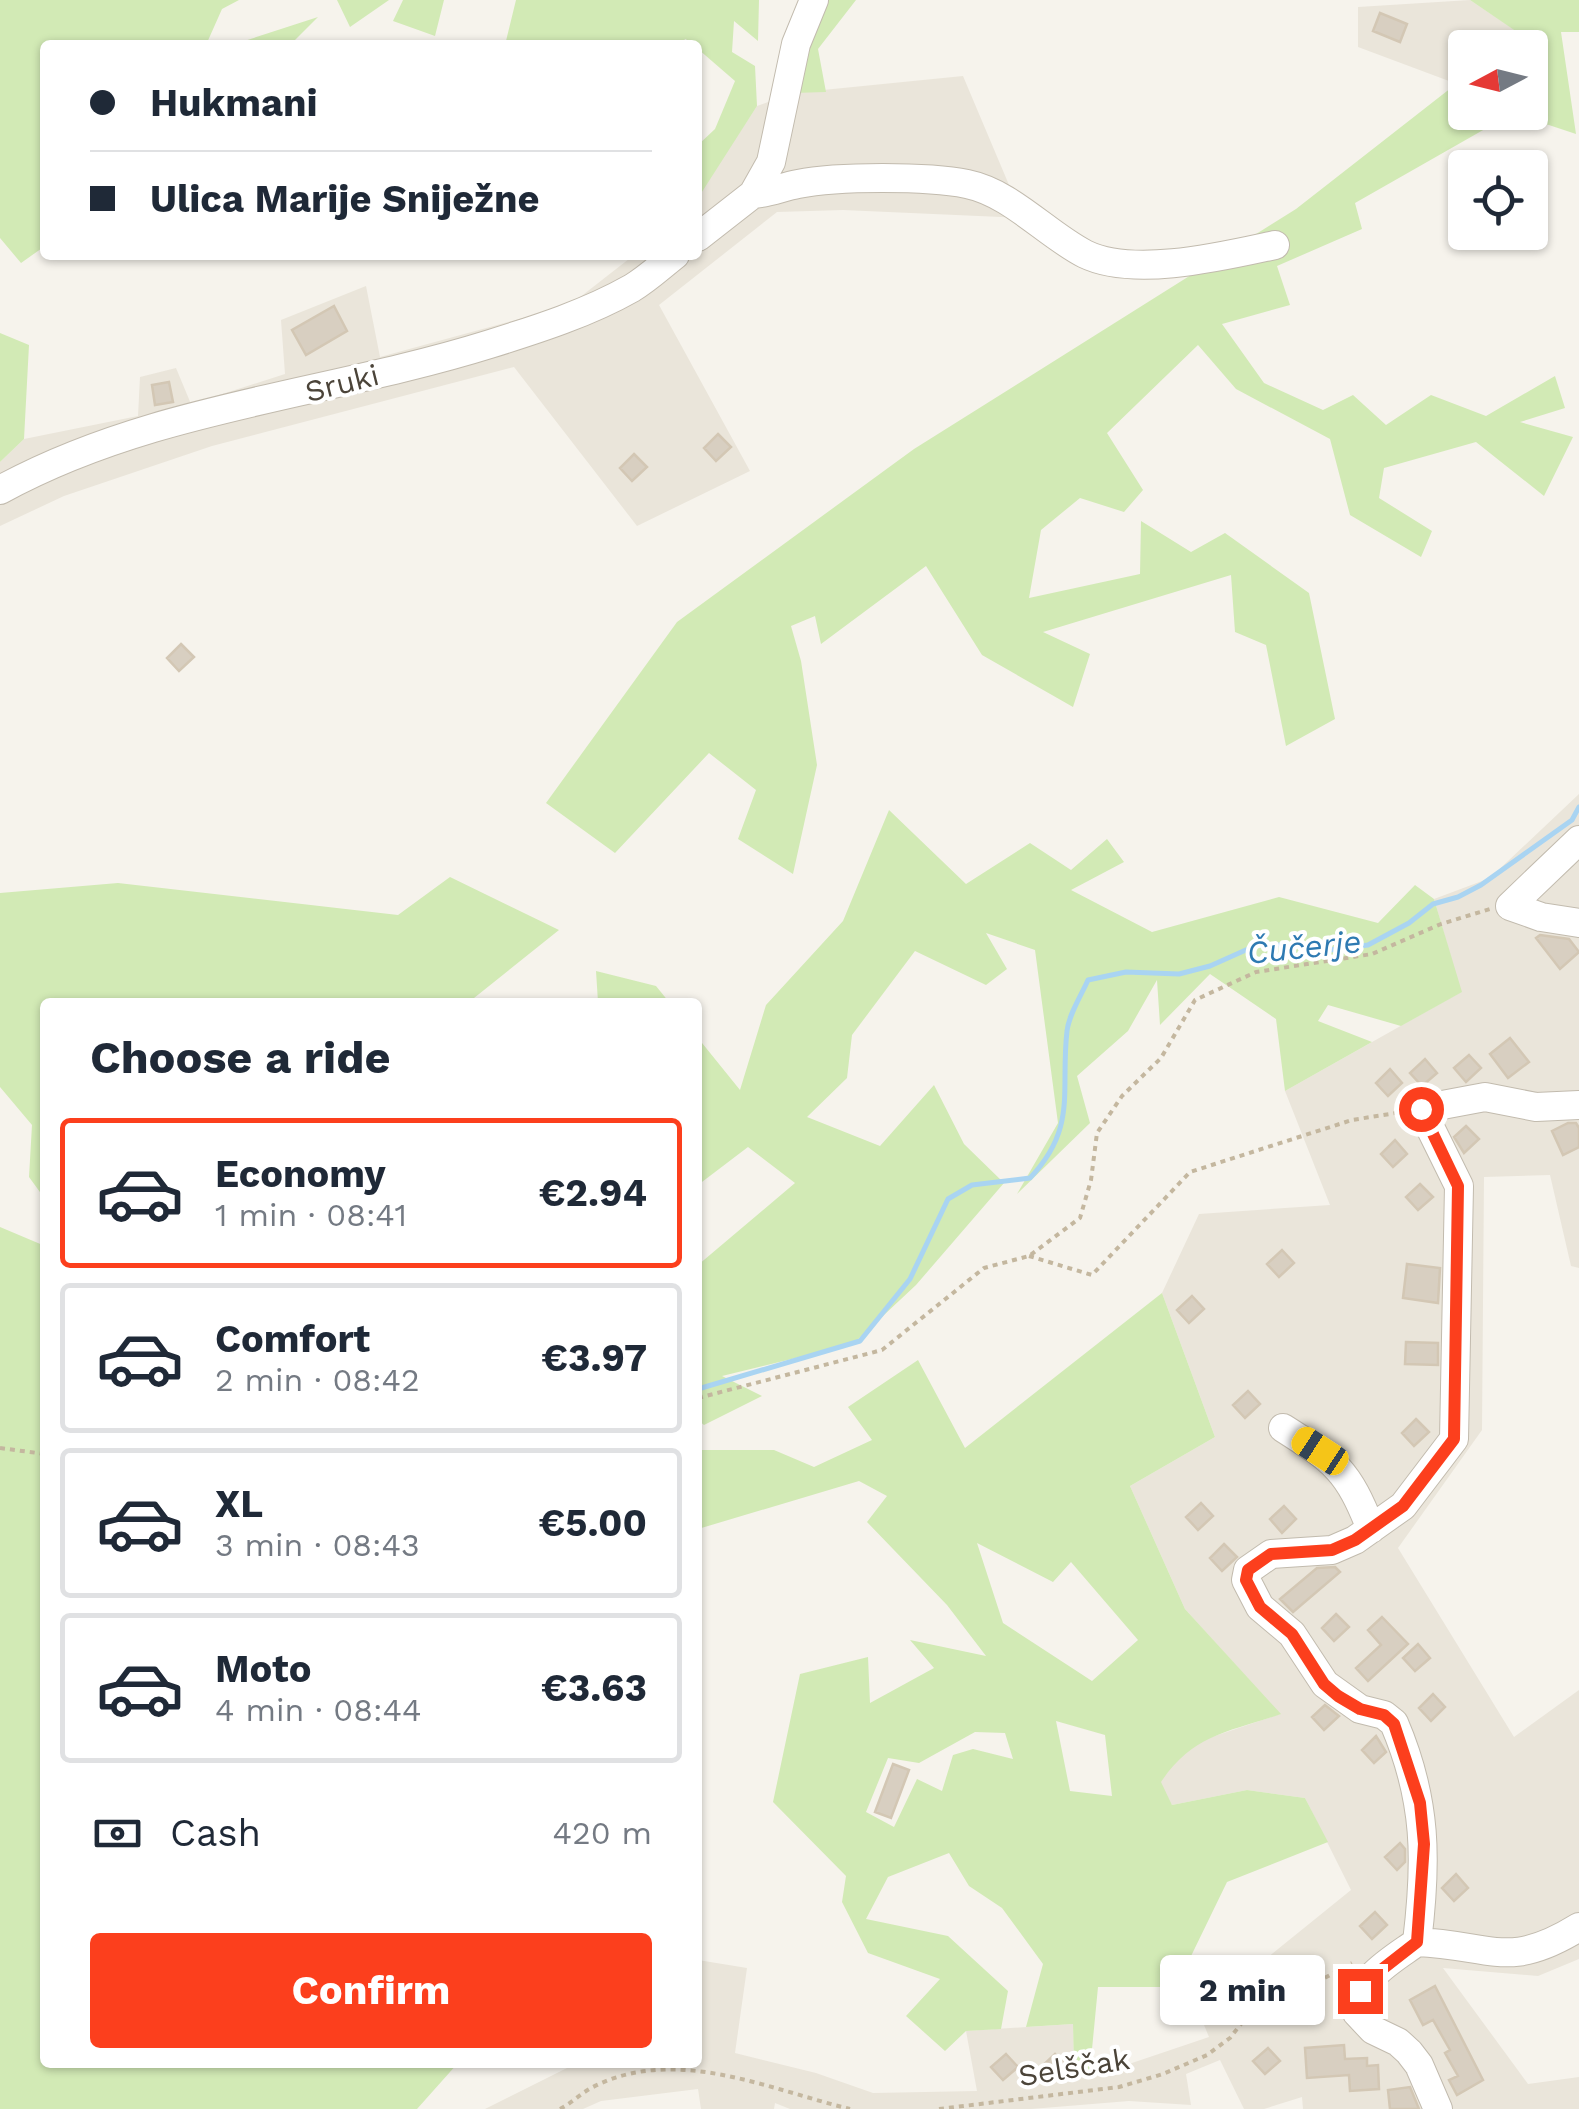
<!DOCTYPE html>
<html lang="en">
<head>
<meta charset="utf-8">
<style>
  body { margin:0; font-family:"Work Sans",sans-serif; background:#f2f2f3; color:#1f2937; height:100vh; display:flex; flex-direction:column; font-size:38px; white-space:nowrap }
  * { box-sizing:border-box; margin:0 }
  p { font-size:32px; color:#747a83 }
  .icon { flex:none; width:55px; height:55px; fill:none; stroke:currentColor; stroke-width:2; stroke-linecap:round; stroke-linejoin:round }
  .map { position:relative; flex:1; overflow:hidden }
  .sheet { position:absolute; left:40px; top:998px; width:662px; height:1070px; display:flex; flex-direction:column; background:#fff; border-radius:10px; box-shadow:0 2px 8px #0004 }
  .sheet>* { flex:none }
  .hud { position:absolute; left:40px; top:40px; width:662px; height:220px; border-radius:10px; box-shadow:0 2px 8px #0004; display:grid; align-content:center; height:220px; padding:0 50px; background:#fff }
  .needle { width:65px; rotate:263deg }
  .fabs { position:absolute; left:1448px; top:30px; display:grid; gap:20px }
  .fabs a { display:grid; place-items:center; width:100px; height:100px; border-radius:10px; background:#fff; box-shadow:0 2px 8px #0004; font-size:50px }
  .end { position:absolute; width:45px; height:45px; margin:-22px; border:12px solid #fc3f1d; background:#fff; box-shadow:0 0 0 5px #fff }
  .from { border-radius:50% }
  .bubble { position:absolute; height:70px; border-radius:10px; background:#fff; box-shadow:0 2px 8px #0004; font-size:32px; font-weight:700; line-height:70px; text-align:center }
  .car { position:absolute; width:30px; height:60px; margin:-30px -15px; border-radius:12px; box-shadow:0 0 8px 2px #0007; background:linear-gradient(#f5c518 24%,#345 0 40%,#f5c518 0 76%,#345 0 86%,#f5c518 0) }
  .hud b { display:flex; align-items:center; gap:35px; height:95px; font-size:38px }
  .hud b+b { border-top:2px solid #e0e1e3 }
  .hud i { width:25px; height:25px; background:#1f2937 }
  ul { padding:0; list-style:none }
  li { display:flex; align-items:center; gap:30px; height:150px; margin:0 20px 15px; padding:0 30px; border:5px solid #e0e1e3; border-radius:10px }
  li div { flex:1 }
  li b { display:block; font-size:38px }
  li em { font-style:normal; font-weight:700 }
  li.current { border-color:#fc3f1d }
  li>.icon { width:90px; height:90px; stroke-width:1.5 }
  h2 { padding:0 50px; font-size:45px; line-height:120px }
  .pay { display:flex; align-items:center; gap:25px; height:110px; padding:0 50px; font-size:38px }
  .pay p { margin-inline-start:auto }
  .primary-button { display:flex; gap:20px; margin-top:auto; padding:20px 50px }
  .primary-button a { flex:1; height:115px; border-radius:10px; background:#fc3f1d; color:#fff; font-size:40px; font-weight:700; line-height:115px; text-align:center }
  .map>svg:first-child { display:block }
</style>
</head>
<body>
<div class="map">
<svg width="1579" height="2109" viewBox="0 0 1579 2109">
  <rect width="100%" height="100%" fill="#f6f3ec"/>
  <path fill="#eae5da" d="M1470 0 1521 34 1503 47 1465 48V77L1457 84 1358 47V7Z
    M963 76 1023 218 843 210 777 212 659 305 750 471 637 526 514 367 212 446 64 496 0 526V462L24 439 138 416 140 377 176 368 191 404 285 374 281 320 366 286 380 357 570 305 634 255H698V195L757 106 793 93Z
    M1579 794V1268L1571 1266 1550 1175 1484 1177 1482 1430 1398 1548 1514 1737 1579 1690V1959L1538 1976 1443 1968 1528 2084 1579 2077V2109H1303L1302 2097 1264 2109H1244L1220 2060 1186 2074 1191 2105 1129 2101 1031 2109H790L775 2103 774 2109H701L698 2089 601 2101 583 2109H485L577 2063 698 2062V1960L747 1968 735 2053 816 2073 873 2093 977 2091 966 2031 1073 2024 1074 2072 1129 2064 1209 2037 1199 2013 1351 1890 1305 1798 1247 1790 1172 1805 1160 1782 1174 1763 1197 1742 1280 1714 1185 1609 1130 1486 1215 1437 1162 1293 1199 1214 1330 1205 1285 1091 1461 992 1434 899 1490 878Z"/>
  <path fill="#d2eab5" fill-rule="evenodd" d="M0 0H239L222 9 206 45H45V246L21 263 0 238Z
    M337 0H389L350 27Z
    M403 0H444L435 36 393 21Z
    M516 0H759L758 41 734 21 732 52 755 66 757 106 700 195 698 145 715 129 735 81 698 49V45L685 39 682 45H505Z
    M808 0H856L818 49 826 92 793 93Z
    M1470 0H1579V32H1561L1576 134 1513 113 1355 203 1362 229 1277 266 1290 305 1222 324 1264 383 1323 410 1353 395 1386 425 1431 395 1486 416 1555 376 1565 408 1520 422 1573 437 1544 496 1476 442 1384 468 1379 498 1432 531 1421 557 1350 515 1330 439 1236 389 1198 345 1107 433 1143 490 1124 512 1080 498 1041 530 1029 598 1140 574 1141 521 1191 552 1225 533 1309 593 1335 719 1286 746 1266 645 1235 632 1231 575 1043 632 1090 654 1073 707 982 655 926 566 821 644 815 616 791 626 801 661 817 765 793 874 738 839 756 790 709 753 615 853 546 803 677 622 914 449 1296 209 1465 77V112H1530V48L1503 47 1520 34Z
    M318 17 290 45H232Z
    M0 333 29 345 24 439 0 462Z
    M889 810 966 884 1030 843 1071 870 1107 839 1124 862 1071 890 1152 932 1279 897 1378 923 1415 885 1434 899 1462 992 1401 1026 1328 1005 1318 1021 1372 1042 1285 1091 1276 1019 1210 974 1160 1025 1157 980 1128 1031 1077 1076 1090 1123 1017 1194 1058 1123 1035 950 986 933 1007 969 986 985 915 951 852 1035 847 1078 807 1117 880 1146 934 1085 964 1144 1004 1183 916 1285 853 1344 722 1376 762 1396 704 1425 698 1420V1265L795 1183 748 1147 698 1185V1038L740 1090 766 1005 843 921Z
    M450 877 559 930 469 1002H45V1199L29 1177 32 1125 0 1087V893L118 883 398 915Z
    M596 971 656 986 669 1002H598Z
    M0 1227 45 1246V2062L458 2063 417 2109H0Z
    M1162 1293 1215 1437 1130 1486 1185 1609 1281 1714C1229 1732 1193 1734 1161 1782L1172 1805 1247 1790 1305 1798 1328 1842 1227 1882 1176 1987H1098L1090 2070 1074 2072 1073 2024 1026 2027 1043 1964 1002 1908 969 1886 949 1853 888 1877 866 1919 948 1936 1008 1991 1001 2029 966 2031 945 2051 906 2016 940 1979 868 1953 842 1902 846 1876 773 1802 800 1674 868 1657 870 1703 934 1668 910 1640 986 1656 947 1605 867 1522 887 1496 859 1481 698 1529V1450H774L814 1467 872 1440 848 1407 918 1360 965 1448ZM977 1543 1053 1582 1071 1562 1138 1640 1092 1681 1003 1623ZM1056 1721 1105 1735 1112 1796 1070 1791ZM975 1732 1005 1733 1013 1759 973 1749 953 1755 942 1791 917 1779 894 1827 866 1812 888 1758 919 1763Z"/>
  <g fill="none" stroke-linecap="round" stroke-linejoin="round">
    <path stroke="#a9d4f2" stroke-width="5" d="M698 1389 860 1341 910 1279 948 1199 972 1185 1030 1178C1078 1127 1060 1091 1067 1031 1069 1014 1081 996 1088 980L1126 972 1179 974 1210 966 1257 945H1301L1330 950 1368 945 1409 923 1433 904 1458 897 1481 885 1572 820 1579 807"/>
  </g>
  <path fill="#d8cfc1" stroke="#d3c7b4" stroke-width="2.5" d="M1380 13 1407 24 1400 42 1373 31Z
    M334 306 347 331 306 355 292 330Z
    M169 382 173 402 155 405 152 385Z
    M718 434 731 447 716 461 704 448Z
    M634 454 647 467 632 481 620 468Z
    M181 644 194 657 179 671 167 658Z
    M1540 935 1569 939 1579 952 1560 969 1536 938Z
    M1510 1038 1529 1062 1508 1078 1490 1054Z
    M1469 1055 1481 1068 1466 1082 1454 1068Z
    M1425 1059 1437 1073 1422 1086 1410 1073Z
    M1390 1069 1402 1083 1388 1096 1376 1083Z
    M1568 1123H1576L1579 1128V1147L1563 1155 1552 1131Z
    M1466 1126 1479 1139 1464 1153 1454 1137Z
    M1395 1140 1407 1154 1393 1167 1381 1154Z
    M1420 1184 1433 1197 1418 1210 1406 1197Z
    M1282 1250 1294 1263 1279 1277 1267 1264Z
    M1407 1264 1440 1268 1438 1303 1403 1298Z
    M1192 1296 1204 1309 1189 1323 1177 1310Z
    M1406 1342 1438 1343V1365L1405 1364Z
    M1248 1391 1260 1404 1245 1418 1233 1405Z
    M1416 1419 1429 1432 1414 1446 1402 1433Z
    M1201 1503 1213 1516 1198 1530 1186 1517Z
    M1284 1506 1296 1519 1282 1533 1270 1519Z
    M1224 1544 1237 1557 1222 1571 1210 1558Z
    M1335 1567 1340 1572 1293 1612 1280 1599 1317 1568Z
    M1336 1614 1349 1627 1334 1641 1322 1628Z
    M1382 1617 1408 1644 1368 1681 1356 1668 1381 1645 1368 1630Z
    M1418 1644 1430 1658 1415 1671 1403 1658Z
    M1433 1694 1445 1707 1431 1721 1419 1708Z
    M1325 1705 1339 1716 1324 1730 1312 1717Z
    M1376 1736 1386 1752 1374 1763 1362 1750Z
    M893 1764 909 1770 891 1818 875 1812Z
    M1400 1843 1405 1849V1862L1397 1870 1385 1857Z
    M1456 1874 1468 1888 1454 1901 1442 1888Z
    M1375 1912 1387 1925 1372 1939 1360 1926Z
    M1435 1986 1483 2080 1457 2095 1449 2080 1458 2076 1445 2053 1450 2050 1433 2020 1423 2025 1410 2000Z
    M1344 2045 1345 2059 1367 2058V2066L1378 2065 1379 2089 1350 2091 1349 2075 1307 2078 1305 2048Z
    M1268 2048 1280 2061 1265 2074 1253 2061Z
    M1006 2054 1018 2067 1003 2080 991 2067Z
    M1055 2054 1067 2067 1052 2081 1040 2068Z
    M1410 2087 1419 2109H1390L1388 2090Z"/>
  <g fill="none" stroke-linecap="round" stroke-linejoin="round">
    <g stroke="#c2bbae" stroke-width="30">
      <path id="minor" d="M753 194C769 193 782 187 798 184 837 176 928 176 967 184 1011 193 1046 234 1085 254 1134 278 1224 256 1275 245
        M698 237 753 194 771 162 796 44 814 0
        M0 490C151 407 327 395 490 344 538 329 588 313 632 288 647 279 661 266 675 255
        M1579 840 1510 906 1541 917 1579 923
        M1283 1428C1335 1461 1348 1470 1371 1529
        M1417 1942C1427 1861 1427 1800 1394 1723L1384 1715 1360 1709 1325 1684 1292 1634 1260 1607 1246 1580 1248 1570 1271 1554 1332 1550 1355 1540 1403 1506 1454 1439 1459 1186 1421 1109 1485 1097 1536 1107 1579 1105
        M1438 2109 1419 2065 1409 2052 1398 2042 1373 2030 1357 2013C1356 1979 1392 1960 1417 1942 1492 1945 1508 1971 1579 1927"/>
    </g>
    <path stroke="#c4b79f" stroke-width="4" stroke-dasharray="5 5" stroke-linecap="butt" d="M1029 1256 1092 1275 1190 1172 1352 1120 1402 1112
      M698 1398 882 1350 984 1268 1029 1256 1080 1218 1091 1180 1097 1133 1122 1096 1161 1058 1195 1000 1256 972 1372 954 1441 924 1490 909
      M0 1448 45 1454
      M560 2109C572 2103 581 2093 593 2087 675 2045 768 2089 850 2109
      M939 2109 1119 2087 1163 2074 1207 2055 1230 2038 1251 2011 1269 1999 1297 1993 1352 1963"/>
    <use href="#minor" stroke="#fff" stroke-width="28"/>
  </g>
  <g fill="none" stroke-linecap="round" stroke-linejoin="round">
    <path stroke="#fc3f1d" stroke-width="12" d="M1360 1991 1367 1981 1417 1942 1424 1844 1420 1803 1394 1724 1384 1715 1360 1709 1338 1696 1324 1684 1292 1634 1260 1607 1246 1580 1248 1570 1271 1554 1332 1550 1355 1540 1403 1506 1454 1439 1458 1186 1421 1109"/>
  </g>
  <g text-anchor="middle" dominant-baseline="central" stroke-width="8" stroke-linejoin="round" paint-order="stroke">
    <g font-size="30" fill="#4b4439" stroke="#fff">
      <text transform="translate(342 383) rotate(-14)">Sruki</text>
      <text transform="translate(1074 2067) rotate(-9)">Selščak</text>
    </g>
    <g font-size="32" font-style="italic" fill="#2e7ab2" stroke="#fff">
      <text transform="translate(1304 947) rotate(-6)">Čučerje</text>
    </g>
  </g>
</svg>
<div class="fabs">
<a><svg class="needle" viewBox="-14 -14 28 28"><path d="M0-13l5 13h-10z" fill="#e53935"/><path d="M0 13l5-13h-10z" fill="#747a83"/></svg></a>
<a><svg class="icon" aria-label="locate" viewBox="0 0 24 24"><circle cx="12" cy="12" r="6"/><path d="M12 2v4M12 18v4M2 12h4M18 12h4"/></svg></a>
</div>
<i class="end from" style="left:1421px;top:1109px"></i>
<i class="end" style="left:1360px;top:1991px"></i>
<div class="bubble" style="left:1160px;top:1955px;width:165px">2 min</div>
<i class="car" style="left:1320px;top:1451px;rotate:303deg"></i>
<div class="hud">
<b><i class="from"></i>Hukmani</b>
<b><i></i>Ulica Marije Sniježne</b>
</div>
<section class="sheet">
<h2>Choose a ride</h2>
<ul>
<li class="current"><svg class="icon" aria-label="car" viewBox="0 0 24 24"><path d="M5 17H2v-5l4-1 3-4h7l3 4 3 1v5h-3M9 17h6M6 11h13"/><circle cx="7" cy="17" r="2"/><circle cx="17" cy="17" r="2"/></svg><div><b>Economy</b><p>1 min · 08:41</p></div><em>€2.94</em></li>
<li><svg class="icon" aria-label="car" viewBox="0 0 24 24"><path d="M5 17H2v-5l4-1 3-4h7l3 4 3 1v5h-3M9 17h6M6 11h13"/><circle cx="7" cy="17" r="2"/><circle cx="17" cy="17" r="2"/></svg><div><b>Comfort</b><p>2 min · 08:42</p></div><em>€3.97</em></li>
<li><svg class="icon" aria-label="car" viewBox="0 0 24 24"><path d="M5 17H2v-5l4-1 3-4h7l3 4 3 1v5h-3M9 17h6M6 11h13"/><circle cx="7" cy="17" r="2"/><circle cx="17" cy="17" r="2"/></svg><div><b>XL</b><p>3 min · 08:43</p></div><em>€5.00</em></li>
<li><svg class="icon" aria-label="car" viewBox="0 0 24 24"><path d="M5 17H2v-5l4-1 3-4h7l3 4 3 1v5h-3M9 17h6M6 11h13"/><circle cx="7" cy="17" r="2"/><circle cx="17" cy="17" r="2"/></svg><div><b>Moto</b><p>4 min · 08:44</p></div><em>€3.63</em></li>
</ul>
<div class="pay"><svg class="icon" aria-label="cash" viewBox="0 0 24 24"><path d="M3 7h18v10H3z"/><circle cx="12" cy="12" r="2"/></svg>Cash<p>420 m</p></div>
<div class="primary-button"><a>Confirm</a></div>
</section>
</div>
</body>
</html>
